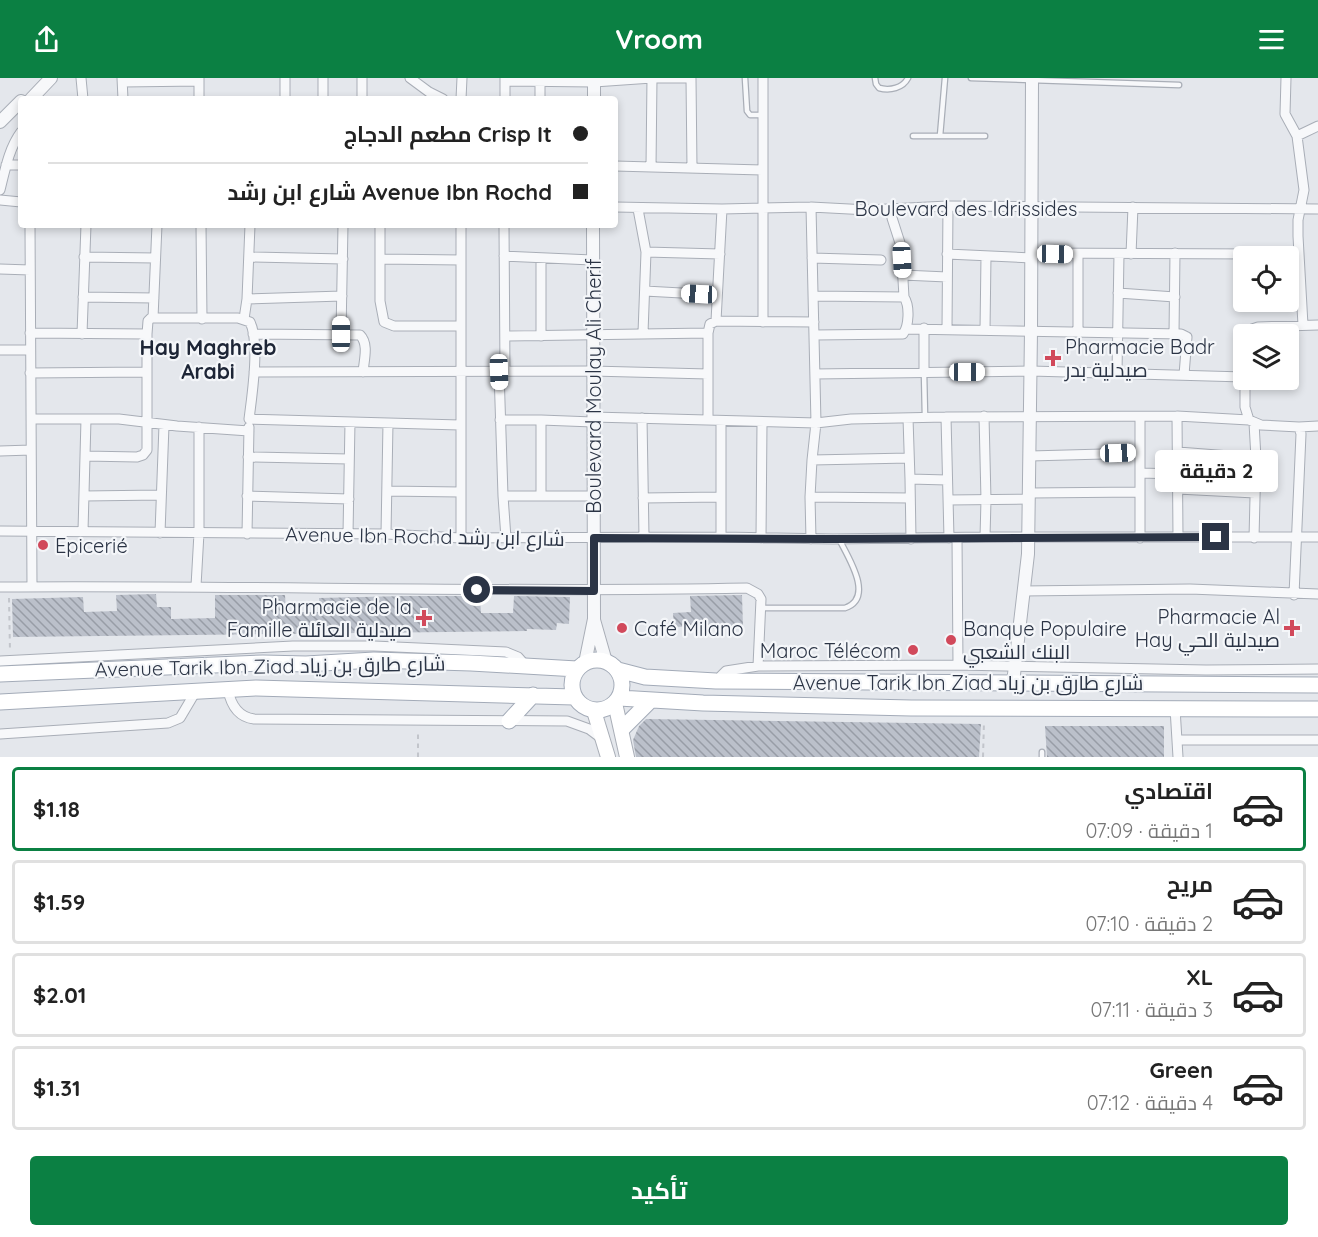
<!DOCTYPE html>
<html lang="ar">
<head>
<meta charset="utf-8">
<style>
  body { margin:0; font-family:Quicksand,Cairo,sans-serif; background:#f6f6f6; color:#222; direction:rtl; height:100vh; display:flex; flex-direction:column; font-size:22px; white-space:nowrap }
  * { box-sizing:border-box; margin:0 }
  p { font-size:20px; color:#767676 }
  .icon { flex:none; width:33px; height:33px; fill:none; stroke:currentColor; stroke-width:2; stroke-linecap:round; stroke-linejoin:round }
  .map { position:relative; height:679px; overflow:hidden; direction:ltr }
  .sheet { display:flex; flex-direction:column; background:#fff; flex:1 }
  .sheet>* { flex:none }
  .banner { position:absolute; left:18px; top:18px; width:600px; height:132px; border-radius:6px; box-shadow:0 3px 9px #0003; direction:rtl; display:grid; align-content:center; height:132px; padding:0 30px; background:#fff }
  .fabs { position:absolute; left:1233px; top:168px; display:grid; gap:12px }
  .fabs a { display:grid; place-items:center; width:66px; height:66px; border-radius:6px; background:#fff; box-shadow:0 3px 9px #0003; font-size:30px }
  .end { position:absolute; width:27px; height:27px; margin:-14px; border:8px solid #2b3445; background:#fff; box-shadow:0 0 0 3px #fff }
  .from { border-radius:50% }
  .bubble { position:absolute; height:42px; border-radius:6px; background:#fff; box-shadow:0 3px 9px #0003; font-size:20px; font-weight:700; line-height:42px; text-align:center; direction:rtl }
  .car { position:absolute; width:18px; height:36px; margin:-18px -9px; border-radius:8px; box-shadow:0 0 4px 2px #0007; background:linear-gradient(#fff 24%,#345 0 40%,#fff 0 76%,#345 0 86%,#fff 0) }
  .banner b { display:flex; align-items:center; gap:21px; height:57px; font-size:22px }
  .banner b+b { border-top:2px solid #e0e0e0 }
  .banner i { width:15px; height:15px; background:#222 }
  ul { padding:10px 0 0; list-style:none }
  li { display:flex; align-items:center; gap:18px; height:84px; margin:0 12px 9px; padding:0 18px; border:3px solid #e0e0e0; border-radius:6px }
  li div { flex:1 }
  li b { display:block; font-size:22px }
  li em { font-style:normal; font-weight:700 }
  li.current { border-color:#0b8043 }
  li>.icon { width:54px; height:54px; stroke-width:1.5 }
  .primary-button { display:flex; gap:12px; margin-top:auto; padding:12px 30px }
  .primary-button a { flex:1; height:69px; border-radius:6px; background:#0b8043; color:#fff; font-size:24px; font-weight:700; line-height:69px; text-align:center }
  header { display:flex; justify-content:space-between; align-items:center; height:78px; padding:0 30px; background:#0b8043; color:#fff; font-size:27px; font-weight:700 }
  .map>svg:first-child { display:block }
</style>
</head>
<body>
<header><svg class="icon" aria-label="menu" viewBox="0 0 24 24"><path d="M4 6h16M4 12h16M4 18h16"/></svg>Vroom<svg class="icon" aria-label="share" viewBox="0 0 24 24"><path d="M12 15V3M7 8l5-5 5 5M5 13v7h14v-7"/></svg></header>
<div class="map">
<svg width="1318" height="679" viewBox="0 0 1318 679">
  <defs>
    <pattern id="building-back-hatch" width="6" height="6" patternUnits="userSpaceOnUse" patternTransform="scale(1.5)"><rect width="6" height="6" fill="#bbc0ca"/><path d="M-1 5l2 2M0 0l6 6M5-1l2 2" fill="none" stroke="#989da6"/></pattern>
  </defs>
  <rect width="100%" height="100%" fill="#e4e7ec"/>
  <path fill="url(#building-back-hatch)" d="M156 516 157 529H171V541L215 540V517H285L286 534H320L319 520 406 518H480L481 535H513L514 518 570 519 569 546 557 545 556 552 527 551V553L13 559 12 521 83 519 84 534 117 533 116 517Z
    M742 517 743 549 705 551V548L674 549 673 535 691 534 690 518Z
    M646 641 981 646 979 679H636L633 662 639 648Z
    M1045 648H1164V679H1047Z"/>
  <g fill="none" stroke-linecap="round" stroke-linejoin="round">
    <g stroke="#a9aeb7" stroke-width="7">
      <path id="service" d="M745 0 747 33 750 37H762
        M875 0 876 6 879 10C890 13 903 10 908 0
        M971 0 1179 7
        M913 58H985
        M940 58 945 0
        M924 294 925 339
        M761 530H845C875 520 848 479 839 461
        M1042 674V679"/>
    </g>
    <g stroke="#a9aeb7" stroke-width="11">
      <path id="minor" d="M81 0 83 21
        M122 0 123 21
        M410 0 429 14 443 21
        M505 0V21
        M540 0V21
        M653 0H691
        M763 0V244
        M1286 0 1285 36 1297 58 1304 112 1298 142V158L1303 247
        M691 1 692 90
        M505 3 594 4 652 0 651 89
        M123 4 199 3
        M199 21V0
        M285 21V0
        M323 21V0
        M362 21V0
        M461 21 462 0
        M1297 58 1318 48
        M6 87H21
        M615 88 762 92
        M0 112C5 92 9 70 21 54
        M0 122 21 124
        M615 129 722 131 811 129 868 132 948 128 1318 131
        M811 129 816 345 812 382
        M638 131 646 174 643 255
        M891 131 892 140 901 168 904 219
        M30 147 32 508
        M201 147 202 241
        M380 147V223L384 244 394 248H461
        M504 147 505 294
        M646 174 720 176
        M1032 175 1258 176
        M947 176 1032 180
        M1131 176 1133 129
        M504 178 592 182
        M84 179 155 180
        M249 179 343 181
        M541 180V258
        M812 180 881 182
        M381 181 461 182
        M0 191 30 192
        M903 197 947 199
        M645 213 717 217
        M1118 215 1175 219
        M813 218 904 219C910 228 909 248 903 256L815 257
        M83 219 154 220
        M247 221 250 147
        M153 240 157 147
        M244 241 247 221 342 218
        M716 243 722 131
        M924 250V294
        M907 251 1181 256 1187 259 1184 297
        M947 251 948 128
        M985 252 986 178
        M1078 254V176
        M30 255 147 256
        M82 256 86 147
        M253 256 360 257C369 266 364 282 363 294
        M341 256 343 147
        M1174 256 1175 175
        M1247 256 1252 251 1258 249 1318 247
        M505 258 708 255
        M0 272H30
        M499 293 503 418
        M254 294 592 293 708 296
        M30 295 147 294
        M1117 295 1119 176
        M815 296 1031 293 1244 299
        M1245 302V329L1249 342 1261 347 1299 349 1301 356 1294 517
        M984 338 986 422 985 459
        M1177 338 1178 459
        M593 339 816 345 851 341 946 339
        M642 340 644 459
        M908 340 910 401
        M31 341H119L177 348 249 353
        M500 342H541
        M708 342V255L710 246 716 243 814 244
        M721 343V459
        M1254 345 1256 380 1254 460
        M1299 349 1318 348
        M0 373 31 372
        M1178 374 1256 380
        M85 378 137 379 143 377 147 372V256L148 243 151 240H238L250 244C260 264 252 318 249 341L460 347
        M1030 378 1140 375
        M248 379 349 381
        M1140 395 1178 396
        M1178 411 1255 415
        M387 413 460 414
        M1030 415 1140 414
        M84 418 161 417
        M247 418 349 421
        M541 418H593
        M810 419 812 382 909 380
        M643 420 721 419
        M948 422 1029 421
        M0 453 386 456 461 460 721 459 833 461 985 459H1318
        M83 453 86 341
        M160 455 164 347
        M247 456 249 349
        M348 456 350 344
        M386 456 388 345
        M461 460V147
        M506 460 503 418H541V342L593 344
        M761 460 762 345
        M949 460 946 339 1177 338 1249 342
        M957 460 958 587
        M1140 460V339
        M811 461 810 419 910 420
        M911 461 910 401 947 402
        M196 508 199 455V349
        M0 509C249 507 498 515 747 510L758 516 761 521 758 588
        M1023 513 1190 511 1318 516
        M0 583 293 568H374L506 574 518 579 526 588
        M716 603 726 593 758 588 958 587 1206 592 1318 591
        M228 612C231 627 238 639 254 641L567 643 589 651 601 660
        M1175 630 1178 679
        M0 656 168 645 180 640 196 613
        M1178 662H1318"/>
    </g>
    <g stroke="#a9aeb7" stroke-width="14">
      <path id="tertiary" d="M594 0V21
        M31 21 51 0
        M0 44 21 23
        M594 542 606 584
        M585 585 594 541 593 147
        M1013 605 1028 476 1031 253 1032 0"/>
    </g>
    <g stroke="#a9aeb7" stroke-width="16">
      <path id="secondary" d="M615 625 627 679
        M594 633 608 679"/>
    </g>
    <g stroke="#a3abb8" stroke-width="17">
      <path id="primary" d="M572 607a25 25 0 1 1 50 0a25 25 0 1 1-50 0Z
        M618 592 645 599 716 603 1318 607
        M0 596 263 585 306 586 374 582 471 585 577 591
        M619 620 703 625 911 630 1318 631
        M0 624 256 610 574 619
        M509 643 533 617
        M622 651 650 623"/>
    </g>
    <path stroke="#c2c5cb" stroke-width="2" stroke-dasharray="4.5 4.5" stroke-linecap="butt" d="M9 520 10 574
      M418 679V652
      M983 679 984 643"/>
    <use href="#service" stroke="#f7f8fa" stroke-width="4.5"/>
    <use href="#minor" stroke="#f7f8fa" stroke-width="9"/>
    <use href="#tertiary" stroke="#f7f8fa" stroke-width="12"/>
    <use href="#secondary" stroke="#fff" stroke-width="14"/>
    <use href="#primary" stroke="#fff" stroke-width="15"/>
  </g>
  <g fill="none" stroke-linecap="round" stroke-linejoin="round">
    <path stroke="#2b3445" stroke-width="8" d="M477 512 594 513V460L833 461 1216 459"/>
  </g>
  <g fill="#d1495b" stroke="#f4f6f9" stroke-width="2">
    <path d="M1050 271h6v6h6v6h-6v6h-6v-6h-6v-6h6z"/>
    <circle cx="43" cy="467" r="6"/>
    <path d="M421 531h6v6h6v6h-6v6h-6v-6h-6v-6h6z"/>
    <circle cx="622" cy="550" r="6"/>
    <path d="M1289 541h6v6h6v6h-6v6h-6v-6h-6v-6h6z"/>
    <circle cx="951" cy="562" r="6"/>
    <circle cx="913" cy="572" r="6"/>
  </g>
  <g text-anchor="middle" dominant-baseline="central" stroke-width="4.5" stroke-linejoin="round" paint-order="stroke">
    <g font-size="20" fill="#2b3445" stroke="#f4f6f9">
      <text x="966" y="130">Boulevard des Idrissides</text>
      <text transform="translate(593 308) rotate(-90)">Boulevard Moulay Ali Cherif</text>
      <text transform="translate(425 458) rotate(1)">Avenue Ibn Rochd شارع ابن رشد</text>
      <text transform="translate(270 588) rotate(-1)">Avenue Tarik Ibn Ziad شارع طارق بن زياد</text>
      <text x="968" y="604">Avenue Tarik Ibn Ziad شارع طارق بن زياد</text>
    </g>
    <g font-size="20" fill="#2b3445" stroke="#f4f6f9" text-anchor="start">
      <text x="1065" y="268">Pharmacie Badr<tspan x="1065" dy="23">صيدلية بدر</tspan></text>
      <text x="55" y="467">Epicerié</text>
      <text x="412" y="528" text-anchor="end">Pharmacie de la<tspan x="412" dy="23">Famille صيدلية العائلة</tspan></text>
      <text x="1280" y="538" text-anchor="end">Pharmacie Al<tspan x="1280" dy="23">Hay صيدلية الحي</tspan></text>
      <text x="634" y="550">Café Milano</text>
      <text x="963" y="550">Banque Populaire<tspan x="963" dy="23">البنك الشعبي</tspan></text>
      <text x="901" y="572" text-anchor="end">Maroc Télécom</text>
    </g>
    <g font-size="21" font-weight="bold" fill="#1d2536" stroke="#f4f6f9">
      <text x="208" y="269">Hay Maghreb<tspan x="208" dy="24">Arabi</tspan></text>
    </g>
  </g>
</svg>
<div class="fabs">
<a><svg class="icon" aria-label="locate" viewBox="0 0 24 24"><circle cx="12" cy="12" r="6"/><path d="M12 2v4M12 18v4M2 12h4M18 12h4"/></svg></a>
<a><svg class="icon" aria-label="layers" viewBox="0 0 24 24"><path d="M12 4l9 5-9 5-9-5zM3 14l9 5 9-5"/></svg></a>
</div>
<i class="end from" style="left:477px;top:512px"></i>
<i class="end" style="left:1216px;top:459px"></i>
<div class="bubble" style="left:1155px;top:372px;width:123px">2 دقيقة</div>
<i class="car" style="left:1055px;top:176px;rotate:91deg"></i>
<i class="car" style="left:902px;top:182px;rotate:177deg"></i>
<i class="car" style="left:699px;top:216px;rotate:273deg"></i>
<i class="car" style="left:341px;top:256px;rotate:0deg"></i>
<i class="car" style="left:499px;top:294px;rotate:178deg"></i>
<i class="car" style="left:967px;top:294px;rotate:90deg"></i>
<i class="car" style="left:1118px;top:375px;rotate:88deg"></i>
<div class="banner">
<b><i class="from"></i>Crisp It مطعم الدجاج</b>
<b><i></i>Avenue Ibn Rochd شارع ابن رشد</b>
</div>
</div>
<section class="sheet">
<ul>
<li class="current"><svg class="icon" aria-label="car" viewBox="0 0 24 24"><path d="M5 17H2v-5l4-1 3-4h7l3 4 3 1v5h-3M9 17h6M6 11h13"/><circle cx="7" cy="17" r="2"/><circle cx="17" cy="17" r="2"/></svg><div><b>اقتصادي</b><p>1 دقيقة · 07:09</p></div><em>$1.18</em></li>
<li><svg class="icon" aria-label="car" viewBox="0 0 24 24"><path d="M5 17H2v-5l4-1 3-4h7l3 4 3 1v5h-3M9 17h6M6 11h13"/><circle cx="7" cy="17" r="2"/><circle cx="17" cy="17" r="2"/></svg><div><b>مريح</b><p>2 دقيقة · 07:10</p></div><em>$1.59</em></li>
<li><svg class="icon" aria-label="car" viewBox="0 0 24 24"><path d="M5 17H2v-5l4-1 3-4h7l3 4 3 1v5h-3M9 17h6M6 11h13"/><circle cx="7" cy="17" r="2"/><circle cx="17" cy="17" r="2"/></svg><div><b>XL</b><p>3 دقيقة · 07:11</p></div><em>$2.01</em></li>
<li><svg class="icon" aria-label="car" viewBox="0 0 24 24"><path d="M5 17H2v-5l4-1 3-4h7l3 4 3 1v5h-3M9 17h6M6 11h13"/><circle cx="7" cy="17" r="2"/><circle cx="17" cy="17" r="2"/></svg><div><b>Green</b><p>4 دقيقة · 07:12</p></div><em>$1.31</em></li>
</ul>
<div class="primary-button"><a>تأكيد</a></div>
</section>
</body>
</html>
